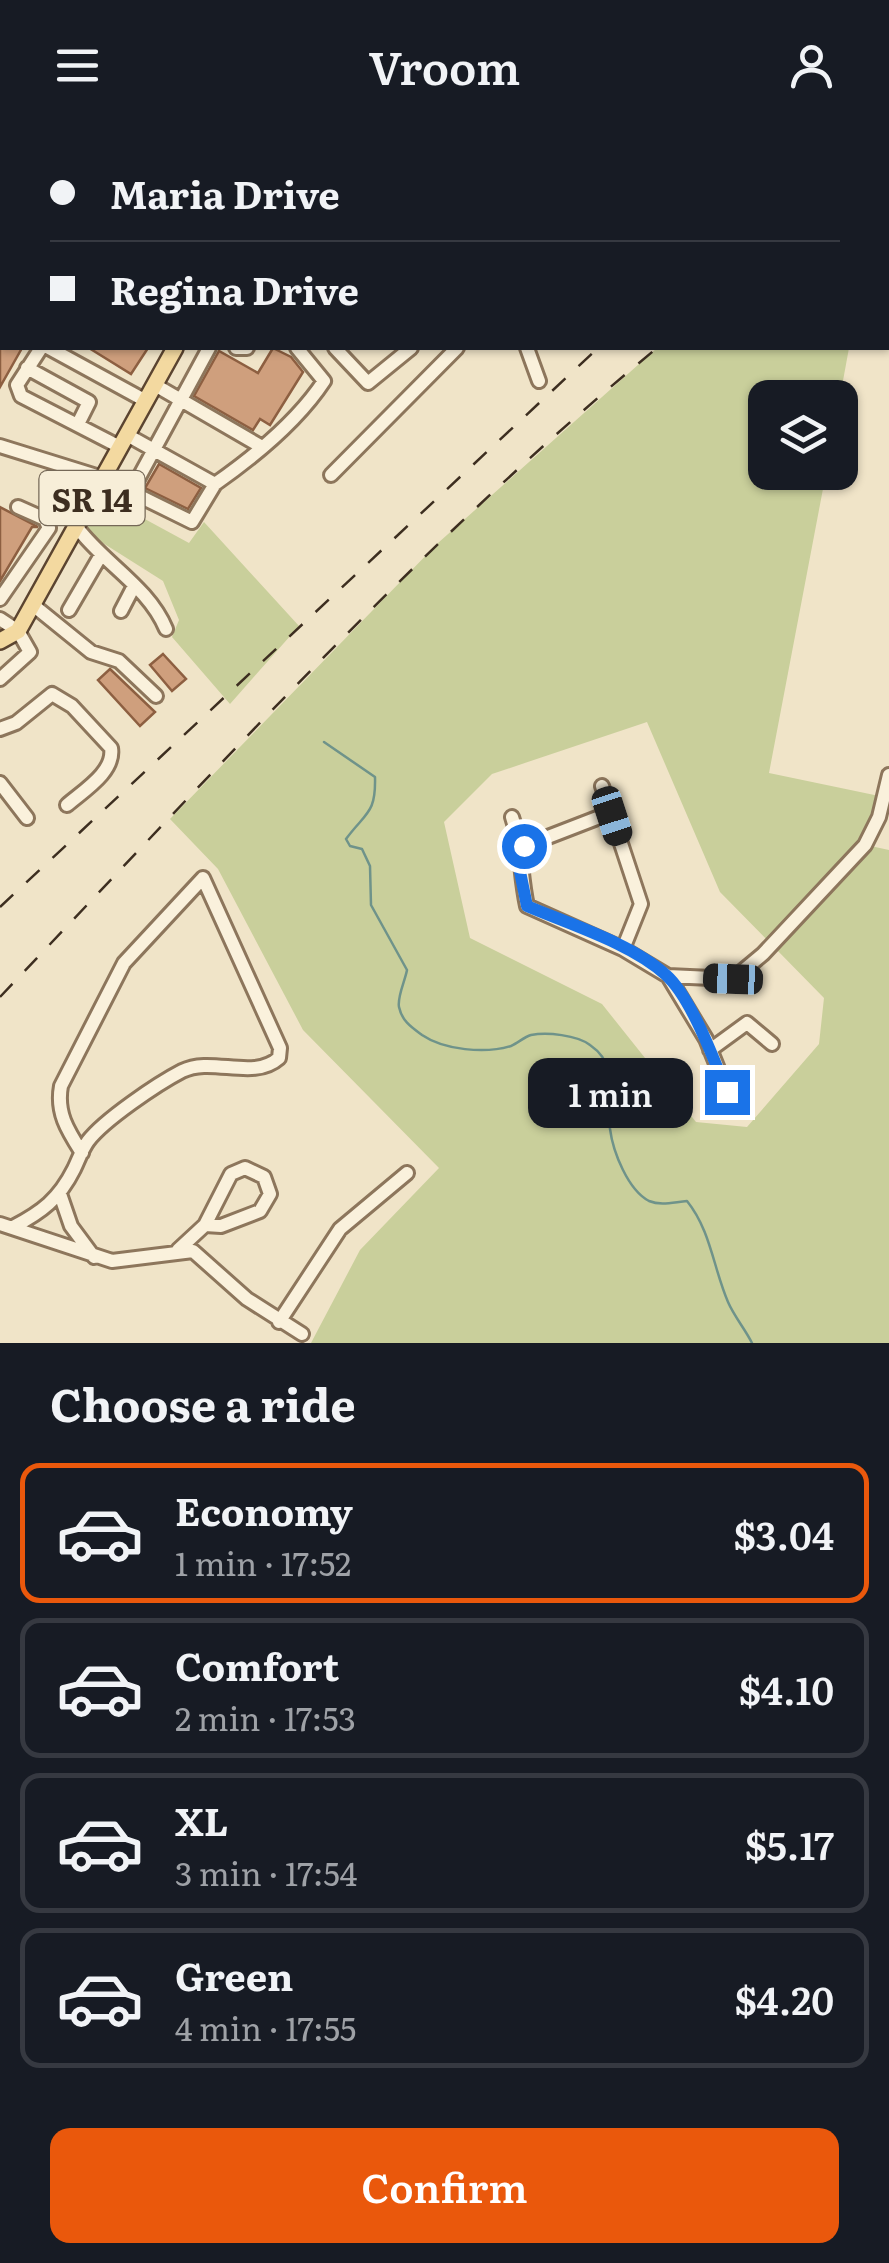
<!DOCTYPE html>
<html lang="en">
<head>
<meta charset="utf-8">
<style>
  body { margin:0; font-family:Literata,serif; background:#20242c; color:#f1f3f6; height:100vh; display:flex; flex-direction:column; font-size:38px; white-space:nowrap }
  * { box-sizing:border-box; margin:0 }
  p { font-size:32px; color:#9ea1a6 }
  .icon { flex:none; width:55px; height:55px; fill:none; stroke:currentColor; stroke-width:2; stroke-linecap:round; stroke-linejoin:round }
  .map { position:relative; height:1213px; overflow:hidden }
  .drawer { display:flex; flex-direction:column; background:#171b24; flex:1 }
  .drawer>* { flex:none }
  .banner { position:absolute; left:0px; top:0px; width:890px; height:220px; box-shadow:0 2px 8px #0004; display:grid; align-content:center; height:220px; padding:0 50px; background:#171b24 }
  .controls { position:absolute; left:748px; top:250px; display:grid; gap:20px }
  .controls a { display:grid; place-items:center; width:110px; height:110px; border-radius:20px; background:#171b24; box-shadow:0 2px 8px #0004; font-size:50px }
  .end { position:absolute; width:45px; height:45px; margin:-22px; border:12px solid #1a73e8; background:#fff; box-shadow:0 0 0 5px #fff }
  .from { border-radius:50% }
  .bubble { position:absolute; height:70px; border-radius:20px; background:#171b24; box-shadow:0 2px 8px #0004; font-size:32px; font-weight:600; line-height:70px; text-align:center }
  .car { position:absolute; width:30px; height:60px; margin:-30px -15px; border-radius:12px; box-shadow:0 0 8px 2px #0007; background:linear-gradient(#222 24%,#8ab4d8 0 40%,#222 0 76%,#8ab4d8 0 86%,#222 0) }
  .banner b { display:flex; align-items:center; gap:35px; height:95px; font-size:38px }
  .banner b+b { border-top:2px solid #363941 }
  .banner i { width:25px; height:25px; background:#f1f3f6 }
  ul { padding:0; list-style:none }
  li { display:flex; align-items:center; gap:30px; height:140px; margin:0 20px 15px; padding:0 30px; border:5px solid #363941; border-radius:20px }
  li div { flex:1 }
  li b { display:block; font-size:38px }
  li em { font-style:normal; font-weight:600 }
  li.selected { border-color:#ea580c }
  li>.icon { width:90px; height:90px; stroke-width:1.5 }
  h2 { padding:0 50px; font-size:45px; line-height:120px }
  .primary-button { display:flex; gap:20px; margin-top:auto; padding:20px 50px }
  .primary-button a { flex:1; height:115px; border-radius:20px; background:#ea580c; color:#fff; font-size:40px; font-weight:600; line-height:115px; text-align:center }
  header { display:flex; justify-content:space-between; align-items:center; height:130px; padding:0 50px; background:#171b24; font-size:45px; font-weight:600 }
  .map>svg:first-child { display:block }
</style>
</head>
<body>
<header><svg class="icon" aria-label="menu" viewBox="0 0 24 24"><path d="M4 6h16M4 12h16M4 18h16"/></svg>Vroom<svg class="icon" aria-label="person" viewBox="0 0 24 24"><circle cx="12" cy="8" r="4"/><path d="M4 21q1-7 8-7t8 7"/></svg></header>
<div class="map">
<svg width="889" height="1213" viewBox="0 0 889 1213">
  <rect width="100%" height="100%" fill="#f0e4c8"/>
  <path fill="#c9cf9b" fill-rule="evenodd" d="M657 218H849L840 267 765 268V342L826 343 769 643 884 667 866 715 889 720V1213H311L360 1120 439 1038 303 900 218 739 170 689 438 413ZM647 592 720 762 824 868 819 914 747 997 696 992 602 874 470 808 444 692 492 644Z
    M95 362 189 413 204 392 299 496 230 574 172 507 179 490 163 451 76 396Z"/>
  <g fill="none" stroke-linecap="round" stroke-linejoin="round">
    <path stroke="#6f938a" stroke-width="2.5" d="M324 612 375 647C376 684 366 682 346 709L350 716 362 719 370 736 371 775 407 840C405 851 397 867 399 877 402 891 411 897 422 905 444 920 485 924 511 916 518 913 524 907 531 905 547 902 577 905 590 915 622 937 607 970 610 999 613 1022 628 1060 649 1071 661 1076 674 1072 687 1071 711 1101 713 1137 728 1172 734 1186 745 1199 752 1213"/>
  </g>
  <path fill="#cf9f7d" stroke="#8d5f41" stroke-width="2.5" d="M0 218H22L0 257Z
    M89 218H148L131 244Z
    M273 218 291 227 303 242 270 295 260 289 253 300 194 266 219 221 258 243Z
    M159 334 201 358 188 379 145 358Z
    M0 377 38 397H32L0 451Z
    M163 524 186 549 172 561 150 535Z
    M110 539 155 582 140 596 98 550Z"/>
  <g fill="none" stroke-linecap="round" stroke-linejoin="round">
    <g stroke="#8d765c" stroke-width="18">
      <path id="minor" d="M36 0 38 2
        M450 0 451 2
        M678 0 679 2
        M133 2 135 0
        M413 2 416 0
        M41 218 17 255 21 266 120 317
        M49 218 146 271
        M209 218 131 362 192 392 215 354
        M236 218H247
        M335 218 368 253 411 218
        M527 218 539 251
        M27 238 89 272 78 294
        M155 255 262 317
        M127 305 215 354C255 326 297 292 324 251L297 218
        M0 316 103 348
        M331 345 457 218
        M76 396C103 433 148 456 166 499
        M0 469 49 398 45 389 18 377
        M33 475 91 522 119 531 156 566
        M69 480 101 425
        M121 481 134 456
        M0 489 18 501 30 522 0 549
        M0 599 16 593 52 564 72 576 111 618C115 642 83 661 67 675
        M0 653 27 688
        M602 656 641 774 623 819
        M512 687C522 717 520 744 527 776L623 819 668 846 733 849 763 824 865 715 879 687 889 645
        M522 717 610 683
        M668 846 706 909 727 961
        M710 920 747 893 772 914
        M60 1064 71 1096 94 1127
        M0 1094 112 1131 193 1121 247 1169 302 1204
        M13 1097C42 1082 59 1069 74 1039 78 1031 82 1019 88 1011 104 990 157 954 182 941 212 926 253 951 279 928L280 918 203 748 124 833 61 956C56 983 68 1001 82 1023
        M178 1120 205 1095 231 1044 245 1038 264 1047 270 1064 260 1081 221 1096 205 1095
        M279 1192 340 1099 407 1043"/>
    </g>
    <g stroke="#5b4430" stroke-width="20">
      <path id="major" d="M365 2 368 0
        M0 511 18 501 175 218"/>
    </g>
    <use href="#minor" stroke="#faf1dc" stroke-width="12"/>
    <use href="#major" stroke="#f3d9a0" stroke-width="15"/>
    <path stroke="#3d2e20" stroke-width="2.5" stroke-dasharray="18 18" stroke-linecap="butt" d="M855 2 859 0
      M888 40 889 39
      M0 777 598 218
      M0 867C212 644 419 414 657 218"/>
  </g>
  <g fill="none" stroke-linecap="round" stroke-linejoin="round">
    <path stroke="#1a73e8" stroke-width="12" d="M524 716 518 732 527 776C569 794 633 814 666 845 691 867 714 930 727 962"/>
  </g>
  <g text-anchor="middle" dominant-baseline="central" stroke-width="8" stroke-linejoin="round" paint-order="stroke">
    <rect fill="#f7eed8" stroke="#756857" stroke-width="2.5" x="39.5" y="341" width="105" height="54" rx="8"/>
    <g font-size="32" font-weight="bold" fill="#3d2e20">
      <text x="92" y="368">SR 14</text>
    </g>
  </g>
</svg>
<div class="controls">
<a><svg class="icon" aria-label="layers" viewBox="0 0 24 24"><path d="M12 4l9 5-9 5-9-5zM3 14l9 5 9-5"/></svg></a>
</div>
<i class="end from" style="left:524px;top:716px"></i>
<i class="end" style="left:727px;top:962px"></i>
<div class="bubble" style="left:528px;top:928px;width:165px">1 min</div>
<i class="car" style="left:612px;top:686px;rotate:162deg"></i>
<i class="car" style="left:733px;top:849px;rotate:272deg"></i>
<div class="banner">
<b><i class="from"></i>Maria Drive</b>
<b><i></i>Regina Drive</b>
</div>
</div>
<section class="drawer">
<h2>Choose a ride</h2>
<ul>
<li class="selected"><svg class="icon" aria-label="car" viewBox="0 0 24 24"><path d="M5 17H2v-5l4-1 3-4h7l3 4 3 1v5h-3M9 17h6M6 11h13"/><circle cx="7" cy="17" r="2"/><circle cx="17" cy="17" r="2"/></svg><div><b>Economy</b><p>1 min · 17:52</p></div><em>$3.04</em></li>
<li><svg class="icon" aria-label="car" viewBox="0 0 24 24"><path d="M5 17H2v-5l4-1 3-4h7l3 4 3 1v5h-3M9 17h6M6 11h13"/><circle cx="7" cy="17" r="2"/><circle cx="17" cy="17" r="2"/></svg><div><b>Comfort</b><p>2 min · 17:53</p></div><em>$4.10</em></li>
<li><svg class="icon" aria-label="car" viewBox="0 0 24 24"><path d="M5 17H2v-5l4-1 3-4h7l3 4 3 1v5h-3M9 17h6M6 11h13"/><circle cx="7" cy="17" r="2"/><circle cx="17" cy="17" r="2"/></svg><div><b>XL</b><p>3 min · 17:54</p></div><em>$5.17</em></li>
<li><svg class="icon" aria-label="car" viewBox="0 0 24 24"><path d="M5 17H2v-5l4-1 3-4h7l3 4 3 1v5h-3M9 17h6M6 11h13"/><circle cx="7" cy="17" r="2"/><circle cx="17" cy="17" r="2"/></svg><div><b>Green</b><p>4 min · 17:55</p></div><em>$4.20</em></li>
</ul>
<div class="primary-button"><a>Confirm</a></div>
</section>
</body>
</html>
